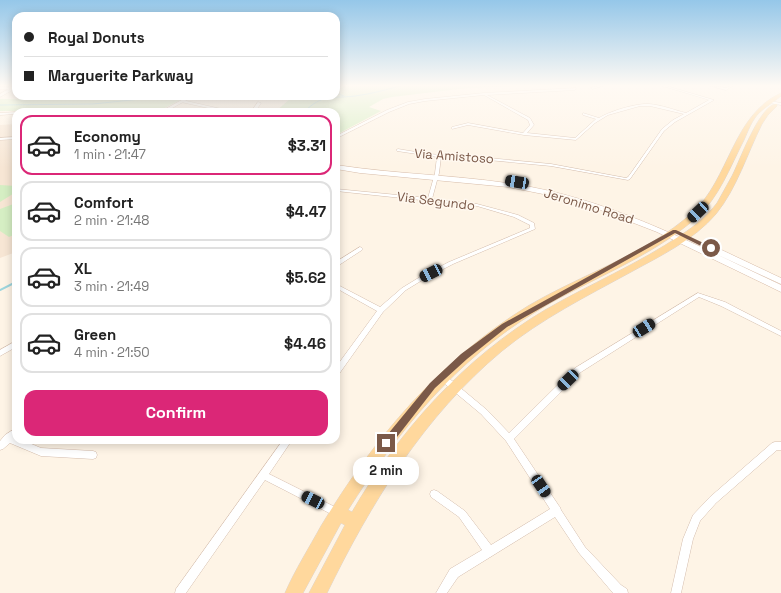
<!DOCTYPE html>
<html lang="en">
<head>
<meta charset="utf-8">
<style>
  body { margin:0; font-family:"Space Grotesk",sans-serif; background:#f2f2f2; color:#222; height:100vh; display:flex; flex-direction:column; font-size:15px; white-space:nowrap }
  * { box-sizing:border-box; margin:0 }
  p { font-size:13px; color:#767676 }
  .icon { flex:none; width:22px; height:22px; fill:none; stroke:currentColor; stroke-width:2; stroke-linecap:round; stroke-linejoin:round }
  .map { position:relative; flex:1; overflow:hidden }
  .drawer { position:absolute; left:12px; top:108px; width:328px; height:336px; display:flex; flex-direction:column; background:#fff; border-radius:12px; box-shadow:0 2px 10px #0003 }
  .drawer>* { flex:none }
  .top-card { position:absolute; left:12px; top:12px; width:328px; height:88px; border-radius:12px; box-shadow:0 2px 10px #0003; display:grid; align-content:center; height:88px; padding:0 12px; background:#fff }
  .end { position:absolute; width:18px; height:18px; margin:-9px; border:5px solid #7b5948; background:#fff; box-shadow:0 0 0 2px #fff }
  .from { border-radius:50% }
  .bubble { position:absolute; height:28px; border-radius:12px; background:#fff; box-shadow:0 2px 10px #0003; font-size:13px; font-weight:800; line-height:28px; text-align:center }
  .car { position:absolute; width:12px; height:24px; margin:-12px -6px; border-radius:5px; box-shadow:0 0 3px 1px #0007; background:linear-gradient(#222 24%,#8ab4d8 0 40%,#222 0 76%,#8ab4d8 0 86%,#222 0) }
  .top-card b { display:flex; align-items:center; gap:14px; height:38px; font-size:15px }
  .top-card b+b { border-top:1px solid #e0e0e0 }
  .top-card i { width:10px; height:10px; background:#222 }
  ul { padding:7px 0 0; list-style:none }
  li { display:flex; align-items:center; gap:12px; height:60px; margin:0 8px 6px; padding:0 4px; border:2px solid #e0e0e0; border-radius:12px }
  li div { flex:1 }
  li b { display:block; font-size:15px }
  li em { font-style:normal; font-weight:800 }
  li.selected { border-color:#db2777 }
  li>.icon { width:36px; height:36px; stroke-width:1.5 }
  .primary-button { display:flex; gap:8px; margin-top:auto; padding:8px 12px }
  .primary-button a { flex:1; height:46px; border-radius:12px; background:#db2777; color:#fff; font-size:16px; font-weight:800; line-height:46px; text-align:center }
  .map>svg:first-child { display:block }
</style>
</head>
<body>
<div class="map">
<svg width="781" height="593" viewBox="0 0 781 593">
  <rect width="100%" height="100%" fill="#fef4e6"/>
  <path fill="#f7e6d4" d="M16 124V252L0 258V125Z"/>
  <path fill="#d5eec3" d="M336 85H537L467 88 392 97 383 99 369 107 381 111 336 135V112H275L291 98 281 96H336Z
    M130 96H188L159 111 154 112 121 110 0 111V99L110 98Z
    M0 185 16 186V192L0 202Z
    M16 203V234L9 237 0 231V209Z"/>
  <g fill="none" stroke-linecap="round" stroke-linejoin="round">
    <path stroke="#9dd5dd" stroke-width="1" d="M336 93 344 96
      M0 105 93 104 170 96
      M304 112C323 93 332 99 355 96 372 94 388 89 404 85"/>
    <path stroke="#9dd5dd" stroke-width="2" d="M0 290 16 282"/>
    <g stroke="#d4bdad" stroke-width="1">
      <path id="minor" d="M602 85H606L592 89 591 88Z
        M660 85H663L714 100 675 122 664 131 630 179 628 180 551 166 488 160 441 157 439 173 432 199 477 204 518 215 534 223 535 229 453 264 424 279 406 290 383 312 339 374 336 375V367L377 311 336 288V284L380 307 402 288 420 277 449 262 530 228V225L514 217 477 206 336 191V189L428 198 435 173 437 157 397 151 396 150 398 149 428 154 488 158 551 164 626 178 628 177 631 173 662 129 673 120 684 114 650 106H640L608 115 595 123 576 140 524 135 468 125 452 129V127L468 123 523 133 530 125 528 120 484 95 425 101 409 104 389 112 337 138H336V136L387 110 408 102 425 99 484 93 576 88 575 90 487 95 530 118 534 125 527 133 575 138 596 119 583 115V113L599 118C610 111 637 103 649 104 662 105 674 110 686 113L709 100Z
        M708 85 726 88 731 85H734L726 90Z
        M0 87H13L14 88 13 89H0Z
        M182 100 230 111 232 112H226L181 102Z
        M770 101 781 103V105L769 103Z
        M258 102 261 103 255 112H251Z
        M360 247 362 248 363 249 362 250 336 267V262Z
        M698 293 725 302 781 331V336L721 306 699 297 581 372 514 439 559 506 560 507 561 510 585 547 621 585 627 589 628 593H613L579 553 555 517 458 577 447 593H436L450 569 482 550 459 517 431 497 430 494 431 491 434 490 437 491 465 511 491 545 550 509 506 441 481 414 439 379 438 377 439 375 442 374 445 375 487 410 509 433 575 368Z
        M16 341V347L0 356V350Z
        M16 428V440H22L41 448 93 451 96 452 97 455 96 458 93 459 41 456 10 443 3 449 0 450V441L5 435Z
        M283 440H292L269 474 341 510 343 513 341 516 338 518 335 516 265 480 186 593H175L176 589Z
        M775 442H781V450H777L716 503 700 521 693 539 681 593H671L683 539 693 515 710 497 772 443Z"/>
    </g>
    <g stroke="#d4bdad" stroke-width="1">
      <path id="tertiary" d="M16 85V88L0 97V94Z
        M664 85H669L664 87 662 86Z
        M189 96H194L165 112H160Z
        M16 137V139L0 140V138Z"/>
    </g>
    <g stroke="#d8bdaa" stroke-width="1">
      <path id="secondary" d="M94 111H119L121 112H92Z
        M16 112V114L0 115V113L16 112H18Z
        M336 165C401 175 467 175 531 187 620 204 700 247 781 285V292L657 232 595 208 563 198 508 187 360 173 336 169Z
        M703 244H709L781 278V284L703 248 702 246Z"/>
    </g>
    <g stroke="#ddd4cf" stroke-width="1">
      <path id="primary" d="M781 93V96C774 102 765 107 759 113 752 120 748 131 744 140 730 167 719 198 696 218 649 259 589 279 537 311 456 360 398 431 348 510L352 512C399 431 464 358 545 310 590 284 638 264 681 235 695 226 707 216 717 203 722 194 727 185 732 176 739 163 760 103 777 104V106L768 115 762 124C747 154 737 188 716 214 694 240 660 256 631 272 587 296 541 319 502 351 424 416 371 503 327 593H309L345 525 341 523 303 593H285C295 570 309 548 321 526 374 438 440 360 528 306 582 274 645 255 692 213 730 179 732 115 781 93Z"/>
    </g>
    <use href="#minor" fill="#fff" fill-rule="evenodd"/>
    <use href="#tertiary" fill="#fff" fill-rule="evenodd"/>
    <use href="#secondary" fill="#fff" fill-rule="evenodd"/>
    <use href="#primary" fill="#ffd89d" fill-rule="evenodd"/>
  </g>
  <linearGradient id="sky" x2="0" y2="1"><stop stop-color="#95c7e9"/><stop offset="0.51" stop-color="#fffaf4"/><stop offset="1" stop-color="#fffaf4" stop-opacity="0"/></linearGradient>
  <rect width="781" height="168" fill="url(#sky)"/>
  <path fill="#7b5948" d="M673 230H676L714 248 709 250 675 233 507 327 467 359 435 388 390 446 386 447 383 446 382 443 383 440 430 383 461 354 502 324Z"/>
  <g text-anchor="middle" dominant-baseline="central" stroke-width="3" stroke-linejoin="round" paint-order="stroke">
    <g font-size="13" fill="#7b5948" stroke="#fff8ef">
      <text transform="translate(454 156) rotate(4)">Via Amistoso</text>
      <text transform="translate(436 201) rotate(7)">Via Segundo</text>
      <text transform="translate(589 206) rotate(17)">Jeronimo Road</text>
    </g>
  </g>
</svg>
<i class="end from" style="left:711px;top:248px"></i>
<i class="end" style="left:386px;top:443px"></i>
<div class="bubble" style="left:353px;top:457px;width:66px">2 min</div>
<i class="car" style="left:517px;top:182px;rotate:279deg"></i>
<i class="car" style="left:698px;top:212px;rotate:227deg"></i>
<i class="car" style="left:431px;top:273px;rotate:243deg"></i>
<i class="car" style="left:644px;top:328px;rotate:58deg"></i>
<i class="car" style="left:568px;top:380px;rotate:226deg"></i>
<i class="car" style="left:541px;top:486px;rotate:146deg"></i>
<i class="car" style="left:313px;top:500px;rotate:297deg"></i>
<div class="top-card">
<b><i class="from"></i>Royal Donuts</b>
<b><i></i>Marguerite Parkway</b>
</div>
<section class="drawer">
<ul>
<li class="selected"><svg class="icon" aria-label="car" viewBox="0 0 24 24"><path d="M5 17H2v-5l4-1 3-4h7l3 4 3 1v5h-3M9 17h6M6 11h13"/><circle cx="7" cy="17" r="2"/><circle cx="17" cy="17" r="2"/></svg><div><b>Economy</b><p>1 min · 21:47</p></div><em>$3.31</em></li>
<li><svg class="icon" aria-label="car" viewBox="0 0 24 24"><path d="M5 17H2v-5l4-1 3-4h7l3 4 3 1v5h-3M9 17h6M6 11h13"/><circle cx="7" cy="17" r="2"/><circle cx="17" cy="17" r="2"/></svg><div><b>Comfort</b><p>2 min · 21:48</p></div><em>$4.47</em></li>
<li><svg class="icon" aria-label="car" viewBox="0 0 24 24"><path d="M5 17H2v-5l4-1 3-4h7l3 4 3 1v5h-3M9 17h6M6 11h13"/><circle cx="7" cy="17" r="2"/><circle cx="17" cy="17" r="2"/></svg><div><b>XL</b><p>3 min · 21:49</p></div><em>$5.62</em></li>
<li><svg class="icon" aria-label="car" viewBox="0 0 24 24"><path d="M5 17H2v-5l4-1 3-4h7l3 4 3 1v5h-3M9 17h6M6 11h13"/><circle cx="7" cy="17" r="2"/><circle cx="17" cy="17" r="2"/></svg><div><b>Green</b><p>4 min · 21:50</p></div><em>$4.46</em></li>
</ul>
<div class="primary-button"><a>Confirm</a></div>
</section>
</div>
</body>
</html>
